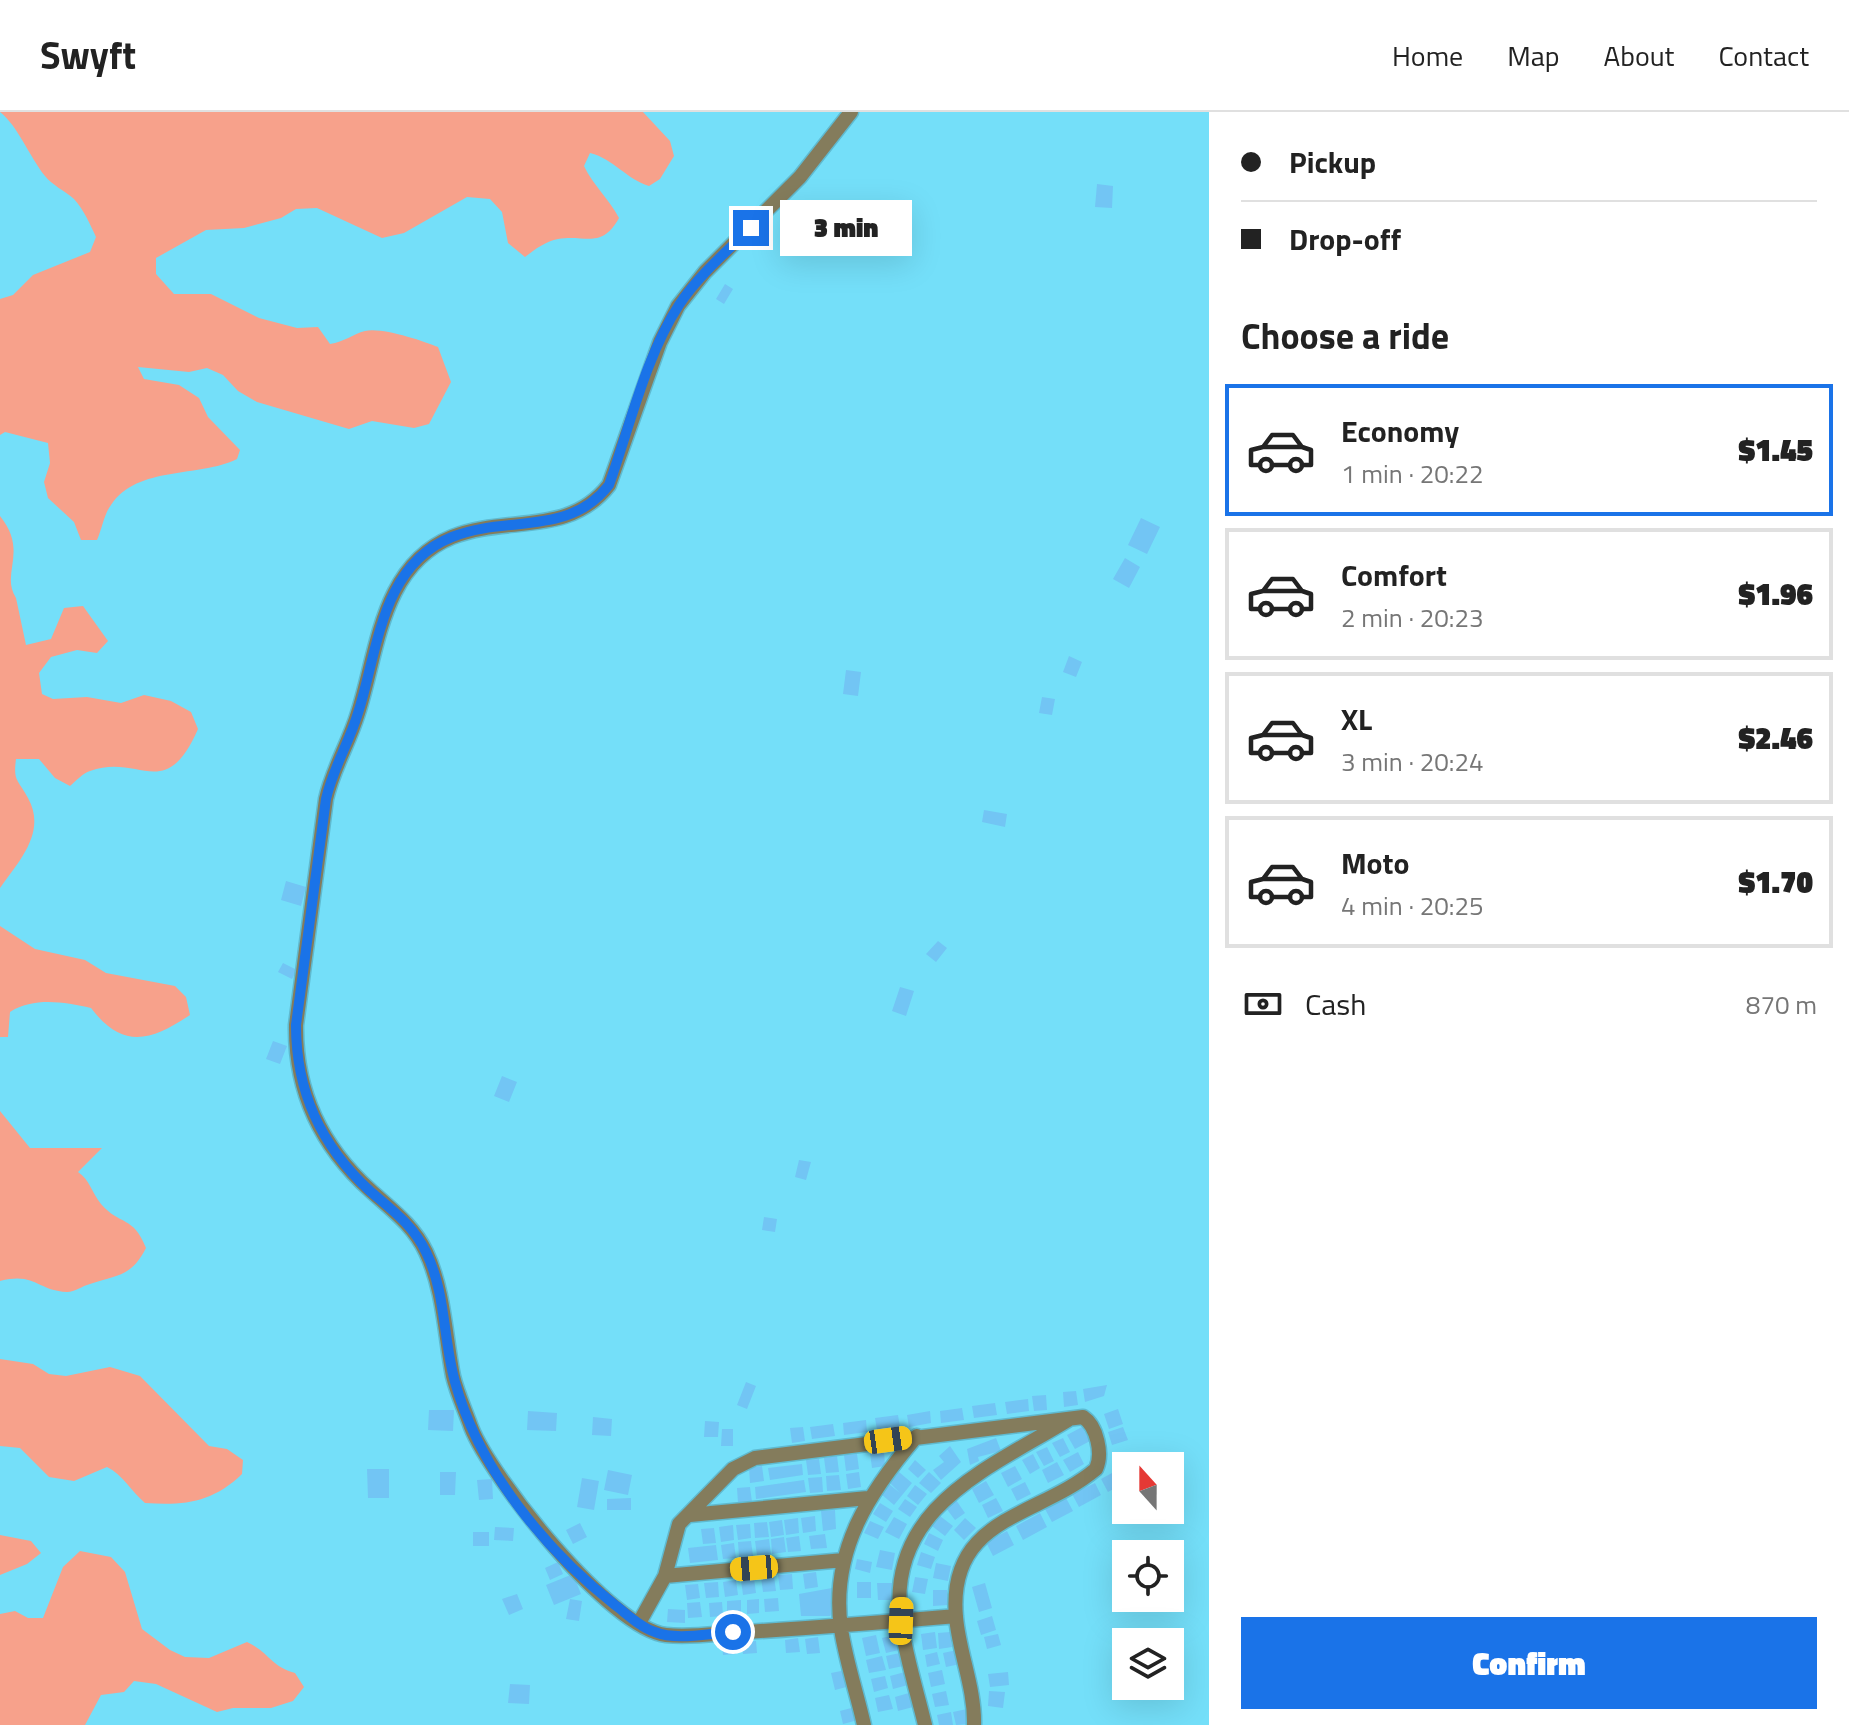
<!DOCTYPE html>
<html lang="en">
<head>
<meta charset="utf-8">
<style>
  body { margin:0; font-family:"Titillium Web",sans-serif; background:#f6f6f6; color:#222; height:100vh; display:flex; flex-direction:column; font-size:30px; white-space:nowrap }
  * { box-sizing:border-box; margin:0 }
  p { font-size:26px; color:#767676 }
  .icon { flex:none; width:44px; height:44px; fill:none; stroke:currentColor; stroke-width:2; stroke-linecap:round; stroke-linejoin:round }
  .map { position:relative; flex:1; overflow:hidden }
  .drawer { display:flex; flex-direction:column; background:#fff; width:640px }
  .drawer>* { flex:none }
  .guide { display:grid; align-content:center; height:176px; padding:0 32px; background:#fff }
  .needle { width:52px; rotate:339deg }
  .controls { position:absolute; left:1112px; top:1340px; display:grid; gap:16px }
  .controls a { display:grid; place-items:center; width:72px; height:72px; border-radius:0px; background:#fff; box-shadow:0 8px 32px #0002; font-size:40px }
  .end { position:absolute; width:36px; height:36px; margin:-18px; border:10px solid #1a73e8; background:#fff; box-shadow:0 0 0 4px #fff }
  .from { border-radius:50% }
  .bubble { position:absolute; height:56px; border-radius:0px; background:#fff; box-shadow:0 8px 32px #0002; font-size:26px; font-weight:800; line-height:56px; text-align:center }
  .car { position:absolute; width:24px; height:48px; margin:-24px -12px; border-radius:10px; box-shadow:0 0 6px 2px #0007; background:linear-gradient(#f5c518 24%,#345 0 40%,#f5c518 0 76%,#345 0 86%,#f5c518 0) }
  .guide b { display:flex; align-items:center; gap:28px; height:76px; font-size:30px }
  .guide b+b { border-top:2px solid #e0e0e0 }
  .guide i { width:20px; height:20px; background:#222 }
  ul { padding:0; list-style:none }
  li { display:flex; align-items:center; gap:24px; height:132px; margin:0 16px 12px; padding:0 16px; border:4px solid #e0e0e0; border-radius:0px }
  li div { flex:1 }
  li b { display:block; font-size:30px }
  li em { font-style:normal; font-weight:800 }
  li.selected { border-color:#1a73e8 }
  li>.icon { width:72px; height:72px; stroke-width:1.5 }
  h2 { padding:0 32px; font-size:36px; line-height:96px }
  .pay { display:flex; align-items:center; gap:20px; height:88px; padding:0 32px; font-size:30px }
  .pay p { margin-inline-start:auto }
  .action { display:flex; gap:16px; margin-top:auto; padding:16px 32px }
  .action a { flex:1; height:92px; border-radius:0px; background:#1a73e8; color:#fff; font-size:32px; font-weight:800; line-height:92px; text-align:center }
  header { display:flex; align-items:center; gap:48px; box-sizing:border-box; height:112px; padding:0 40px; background:#fff; border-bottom:2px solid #e0e0e0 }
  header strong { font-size:38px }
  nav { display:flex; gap:44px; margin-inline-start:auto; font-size:28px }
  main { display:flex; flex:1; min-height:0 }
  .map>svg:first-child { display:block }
</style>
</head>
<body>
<header>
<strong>Swyft</strong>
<nav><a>Home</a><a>Map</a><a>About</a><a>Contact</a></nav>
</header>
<main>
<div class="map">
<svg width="1209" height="1613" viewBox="0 0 1209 1613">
  <rect width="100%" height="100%" fill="#74dff9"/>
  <path fill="#f7a18b" d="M0 0H643L670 29 674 44 660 67 649 74C626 67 614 47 590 41L584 54C593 73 609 87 619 106 601 138 586 122 558 127 546 129 534 138 525 145L508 131 502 100 490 87 467 85 404 121 382 126 317 96 296 97 281 106 244 116 206 118 156 146V162L174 182H211L259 206 297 216 318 215 330 232C344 230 353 222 365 219 382 215 423 229 438 235L451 270 429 312 414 316 372 309 349 317 257 290 238 279 223 263 207 256 189 260 138 255 144 267 179 273 199 286 208 305 240 338 237 347C199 366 138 353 111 393 104 402 102 417 97 428H81L74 410 48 386 44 370 50 351 48 331 5 320 0 323V187L13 183 33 163 90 140 96 125C90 112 84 98 74 87 65 79 52 73 45 64 29 44 18 14 0 0Z
    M0 404C29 440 0 461 16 486L26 533 51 527 64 496 83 494 108 529 97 541 77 538 51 545 39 561 42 582 53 587 87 585 121 591 144 583 171 589 191 600 198 617C165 692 140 641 90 659 83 661 76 669 70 674L55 666 39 647H16C13 670 18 667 28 686 47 720 19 749 0 776Z
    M0 814 35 837 85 848 106 861 175 874 186 885 190 903C151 929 123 938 91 896 64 890 34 885 10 900L8 925H0Z
    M0 999 30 1036H102L78 1060C90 1068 92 1081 101 1092 120 1114 133 1103 146 1136 131 1165 119 1162 90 1172 82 1174 75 1180 67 1180 37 1179 36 1160 0 1169Z
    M0 1247 33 1252 49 1262 66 1264 110 1255 140 1264 209 1334 227 1337 243 1348 242 1362C213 1390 185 1394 145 1391 131 1379 123 1363 107 1355L74 1369 49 1365 20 1336 0 1334Z
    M0 1423 31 1429 41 1441 27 1452 0 1463Z
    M80 1439 111 1445 125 1460 142 1517 170 1538 185 1545 209 1546 247 1530C270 1541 270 1554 295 1561L304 1575 293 1589 271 1596H233L217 1600 156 1572 134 1569 124 1580 101 1583 85 1613H0V1502L15 1499 28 1506H43L63 1455Z"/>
  <path fill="#72c5f4" d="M1097 72 1113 74 1112 96 1095 95Z
    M725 172 733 177 724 192 716 187Z
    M1141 406 1160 415 1147 442 1128 433Z
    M1125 446 1140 455 1129 476 1113 467Z
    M1069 544 1082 550 1076 565 1063 560Z
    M846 558 861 560 858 584 843 582Z
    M1042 585 1055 587 1052 603 1039 601Z
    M984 698 1007 702 1005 715 982 710Z
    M286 769 306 775 301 794 281 788Z
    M938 829 947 836 936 850 926 842Z
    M283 851 297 858 292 867 278 860Z
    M900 875 914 879 906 904 892 899Z
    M273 929 287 934 280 952 266 947Z
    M502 964 517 970 509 990 494 984Z
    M799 1048 811 1050 806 1068 795 1065Z
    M764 1105 777 1107 775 1120 762 1118Z
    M746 1270 756 1274 747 1297 737 1293Z
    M1107 1273 1104 1284 1085 1290 1083 1277Z
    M1076 1279 1078 1293 1064 1295 1063 1280Z
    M1046 1283 1047 1298 1034 1299 1032 1284Z
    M1028 1287 1029 1299 1007 1302 1005 1290Z
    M995 1291 997 1303 974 1306 972 1294Z
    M962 1296 964 1308 941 1311 940 1299Z
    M1118 1297 1123 1312 1109 1317 1104 1302Z
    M429 1298H454L453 1319 428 1318Z
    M528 1299 557 1301 556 1319 527 1318Z
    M930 1299 931 1311 909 1315 907 1303Z
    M898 1303 900 1315 877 1318 875 1306Z
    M593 1305 612 1307 611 1324 592 1323Z
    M866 1308 867 1320 844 1323 843 1311Z
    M705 1309 719 1310 718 1325H704Z
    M833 1312 835 1324 812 1327 810 1315Z
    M803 1315 805 1329 792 1331 790 1316Z
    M1082 1315 1090 1329 1075 1337 1067 1323Z
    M1123 1315 1128 1328 1112 1333 1108 1320Z
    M722 1317H733V1334H721Z
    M996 1326 1001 1339 978 1345 979 1349 970 1353 967 1337Z
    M1063 1326 1070 1340 1060 1345 1052 1331Z
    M950 1334 961 1350 941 1368 933 1358 944 1350 939 1344Z
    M1047 1335 1054 1349 1044 1354 1036 1340Z
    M884 1339 885 1354 872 1356 870 1341Z
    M1078 1340 1084 1352 1070 1360 1063 1348Z
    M857 1342 859 1357 846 1359 844 1343Z
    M1033 1342 1040 1356 1030 1362 1022 1348Z
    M837 1344 839 1360 826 1361 824 1346Z
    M1130 1345 1132 1354H1126V1363L1121 1365 1117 1349Z
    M819 1347 821 1362 808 1363 806 1348Z
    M915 1348 926 1358 918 1366 908 1357Z
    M1057 1350 1064 1363 1048 1371 1042 1358Z
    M802 1352 803 1363 770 1368 768 1356Z
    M762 1354 764 1369 750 1371 749 1356Z
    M1015 1354 1022 1367 1008 1375 1001 1361Z
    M367 1357H389V1386H368Z
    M608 1358 632 1363 628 1383 604 1378Z
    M440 1360H456L455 1383H440Z
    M859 1360 861 1375 848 1377 846 1362Z
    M899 1360 912 1371 894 1393 881 1382 889 1372 900 1381 890 1371Z
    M929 1360 941 1371 931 1381 919 1371Z
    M1112 1361 1119 1374 1108 1380 1101 1367Z
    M839 1363 841 1378 827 1379 826 1364Z
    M822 1365 823 1380 810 1381 808 1366Z
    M582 1366 599 1369 594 1398 577 1395Z
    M492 1367 493 1387 479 1388 477 1368Z
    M804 1368 806 1380 756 1387 755 1375Z
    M986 1369 994 1383 979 1391 972 1377Z
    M1025 1370 1031 1382 1017 1389 1011 1377Z
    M1095 1371 1101 1383 1079 1395 1072 1382Z
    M915 1373 927 1382 918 1393 907 1384Z
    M750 1375 752 1390 738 1391 737 1376Z
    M631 1386V1398H607V1387Z
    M996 1386 1003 1399 988 1406 982 1393Z
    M1066 1386 1073 1399 1052 1410 1045 1397Z
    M905 1387 917 1395 910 1405 898 1397Z
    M956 1388 965 1401 955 1408 946 1396Z
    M880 1391 893 1399 886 1410 873 1402Z
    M835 1398 836 1417 823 1419 821 1399Z
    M1040 1401 1047 1415 1023 1428 1016 1414Z
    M815 1404 816 1419 803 1421 801 1406Z
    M940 1404 953 1414 945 1424 932 1414Z
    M894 1405 907 1412 899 1427 885 1420Z
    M798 1406 799 1421 786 1423 784 1408Z
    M965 1406 976 1416 964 1428 954 1418Z
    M782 1408 784 1423 771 1425 769 1410Z
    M870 1409 884 1415 878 1427 864 1421Z
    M767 1410 769 1425 755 1426 754 1411Z
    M580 1411 587 1425 573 1432 566 1418Z
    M750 1412 751 1426 738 1428 736 1413Z
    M733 1413 734 1428 721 1430 719 1415Z
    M495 1415 514 1416 513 1429 494 1428Z
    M714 1416 716 1431 703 1432 701 1417Z
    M1007 1419 1014 1433 993 1444 986 1430Z
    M473 1420H489V1434H473Z
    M929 1421 943 1428 938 1439 924 1432Z
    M825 1422 827 1436 811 1437 809 1424Z
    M799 1424 801 1439 788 1440 786 1426Z
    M784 1425 786 1440 772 1442 771 1427Z
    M769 1427 771 1442 757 1443 755 1429Z
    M751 1429 753 1444 739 1445 738 1430Z
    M734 1431 736 1446 723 1447 721 1433Z
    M716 1433 718 1448 690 1451 688 1436Z
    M880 1438 895 1441 892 1458 876 1455Z
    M921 1440 935 1445 931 1457 917 1453Z
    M857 1447 872 1450 870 1461 855 1457Z
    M558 1450 563 1462 550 1468 545 1456Z
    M936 1451 951 1454 948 1469 933 1466Z
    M816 1460 818 1475 805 1477 803 1462Z
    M573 1462 581 1482 554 1493 546 1473Z
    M792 1462 793 1477 780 1478 778 1463Z
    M774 1464 776 1479 763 1480 761 1465Z
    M915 1465 928 1467 925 1482 912 1480Z
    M754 1466 756 1481 743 1483 741 1468Z
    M736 1468 738 1483 725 1485 723 1470Z
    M718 1470 719 1485 706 1486 704 1471Z
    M857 1470H871V1486H857Z
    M877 1471H892V1488H878Z
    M985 1471 992 1496 979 1500 972 1475Z
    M698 1472 700 1486 687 1488 685 1473Z
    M832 1476 837 1498 830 1504H801L799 1482Z
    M933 1478H947L948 1493 933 1494Z
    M517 1482 523 1497 509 1503 502 1487Z
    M778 1486 779 1499 765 1500 764 1487Z
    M570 1487 582 1489 579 1509 566 1507Z
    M759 1487V1501L747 1502V1488Z
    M741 1488V1503H727V1489Z
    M700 1490 702 1505 688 1506 687 1491Z
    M722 1490 723 1504 710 1505 709 1491Z
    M668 1497 685 1498V1511L667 1510Z
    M992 1504 996 1518 981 1523 977 1509Z
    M935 1520 937 1536 923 1538 921 1522Z
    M950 1520 952 1535 939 1537 938 1521Z
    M998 1522 1001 1533 987 1537 984 1525Z
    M876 1523 880 1541 866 1544 862 1526Z
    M896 1523 899 1538 886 1541 882 1526Z
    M818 1525 820 1541 807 1542 805 1527Z
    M798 1526 800 1540 786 1541 785 1528Z
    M756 1529 757 1541 743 1542 742 1530Z
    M736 1530V1542L723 1543 722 1531Z
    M957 1538 960 1552 946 1555 943 1541Z
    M937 1540 940 1552 927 1555 925 1543Z
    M900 1541 903 1554 889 1557 886 1544Z
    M882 1544 886 1558 869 1561 866 1548Z
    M846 1558 850 1574 835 1578 831 1561Z
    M942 1558 945 1572 931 1575 928 1561Z
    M905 1560 908 1573 893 1577 890 1564Z
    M1008 1560 1009 1573 990 1575 988 1562Z
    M885 1564 888 1576 874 1580 871 1567Z
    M510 1572 530 1573 529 1592 508 1591Z
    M946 1579 949 1593 935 1595 932 1582Z
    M989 1579 1005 1580 1003 1596 988 1594Z
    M909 1581 913 1595 898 1599 895 1585Z
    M889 1583 893 1597 878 1600 875 1586Z
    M855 1595 858 1608 843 1612 840 1599Z
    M967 1597 970 1612 956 1613 953 1600Z
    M951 1600 953 1613H939L937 1603Z"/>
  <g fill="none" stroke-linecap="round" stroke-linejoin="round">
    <g stroke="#5fbad0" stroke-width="17">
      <path id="minor" d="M851 0 800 65 705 160 678 194 660 230 609 373C569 425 506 403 452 425 381 454 378 539 358 601 349 631 333 656 326 687L296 913C295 979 320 1033 370 1078 392 1098 413 1113 426 1140 444 1178 445 1223 453 1264 457 1281 465 1298 471 1315 491 1366 611 1517 666 1523 691 1526 719 1521 744 1520 815 1516 885 1510 956 1504
        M690 1403 868 1386
        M665 1464 844 1448
        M639 1511 665 1464 679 1412 733 1357 755 1346 1083 1305C1097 1314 1103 1342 1096 1357 1038 1406 947 1404 956 1505 959 1541 975 1576 974 1613
        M864 1613C857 1582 846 1549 841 1517 830 1439 869 1380 917 1324
        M925 1613C917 1580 906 1545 901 1511 885 1396 988 1357 1068 1308"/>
    </g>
    <use href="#minor" stroke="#847c5c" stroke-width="14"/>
  </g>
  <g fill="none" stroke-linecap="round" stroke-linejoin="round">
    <path stroke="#1a73e8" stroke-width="10" d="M733 1520C709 1521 677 1529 655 1520 640 1515 627 1502 615 1493 545 1438 479 1357 455 1270 443 1227 446 1181 426 1140 413 1113 392 1098 370 1079 320 1033 296 979 296 913L326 687C333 656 349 631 358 601 378 539 381 453 452 425 506 403 569 425 609 373 629 317 646 243 679 193 698 164 726 140 751 116"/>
  </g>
</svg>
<div class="controls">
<a><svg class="needle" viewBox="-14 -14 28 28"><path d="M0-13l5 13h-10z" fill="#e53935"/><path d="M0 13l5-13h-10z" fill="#767676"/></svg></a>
<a><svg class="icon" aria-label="locate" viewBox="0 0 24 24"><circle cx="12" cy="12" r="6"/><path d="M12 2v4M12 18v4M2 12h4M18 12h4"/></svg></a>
<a><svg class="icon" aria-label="layers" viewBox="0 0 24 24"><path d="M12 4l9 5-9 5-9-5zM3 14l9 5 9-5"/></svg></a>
</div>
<i class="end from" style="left:733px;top:1520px"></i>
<i class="end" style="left:751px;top:116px"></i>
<div class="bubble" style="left:780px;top:88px;width:132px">3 min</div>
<i class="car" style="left:888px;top:1328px;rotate:82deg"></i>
<i class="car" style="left:754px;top:1456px;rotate:265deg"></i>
<i class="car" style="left:901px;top:1509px;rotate:2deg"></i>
</div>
<section class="drawer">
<div class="guide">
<b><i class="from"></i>Pickup</b>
<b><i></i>Drop-off</b>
</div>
<h2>Choose a ride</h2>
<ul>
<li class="selected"><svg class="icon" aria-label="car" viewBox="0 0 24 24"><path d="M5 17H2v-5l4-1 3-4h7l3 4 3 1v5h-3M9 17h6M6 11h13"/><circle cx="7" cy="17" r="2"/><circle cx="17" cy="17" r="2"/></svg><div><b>Economy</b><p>1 min · 20:22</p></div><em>$1.45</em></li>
<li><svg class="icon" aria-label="car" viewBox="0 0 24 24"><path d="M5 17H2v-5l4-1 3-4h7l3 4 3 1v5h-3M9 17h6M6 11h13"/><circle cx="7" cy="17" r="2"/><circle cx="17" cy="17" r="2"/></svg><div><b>Comfort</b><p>2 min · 20:23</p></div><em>$1.96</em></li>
<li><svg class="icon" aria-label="car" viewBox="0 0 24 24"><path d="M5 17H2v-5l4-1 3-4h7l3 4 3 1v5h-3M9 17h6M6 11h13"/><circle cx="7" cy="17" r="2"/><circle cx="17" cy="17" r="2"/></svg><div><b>XL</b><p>3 min · 20:24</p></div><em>$2.46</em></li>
<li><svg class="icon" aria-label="car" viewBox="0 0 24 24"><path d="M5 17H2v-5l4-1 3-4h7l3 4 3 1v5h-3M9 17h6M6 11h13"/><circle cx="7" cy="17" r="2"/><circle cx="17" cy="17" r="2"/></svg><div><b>Moto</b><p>4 min · 20:25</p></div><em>$1.70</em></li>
</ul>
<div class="pay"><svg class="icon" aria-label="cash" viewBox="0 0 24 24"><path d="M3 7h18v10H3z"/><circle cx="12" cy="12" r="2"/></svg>Cash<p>870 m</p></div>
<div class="action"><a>Confirm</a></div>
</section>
</main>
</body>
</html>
